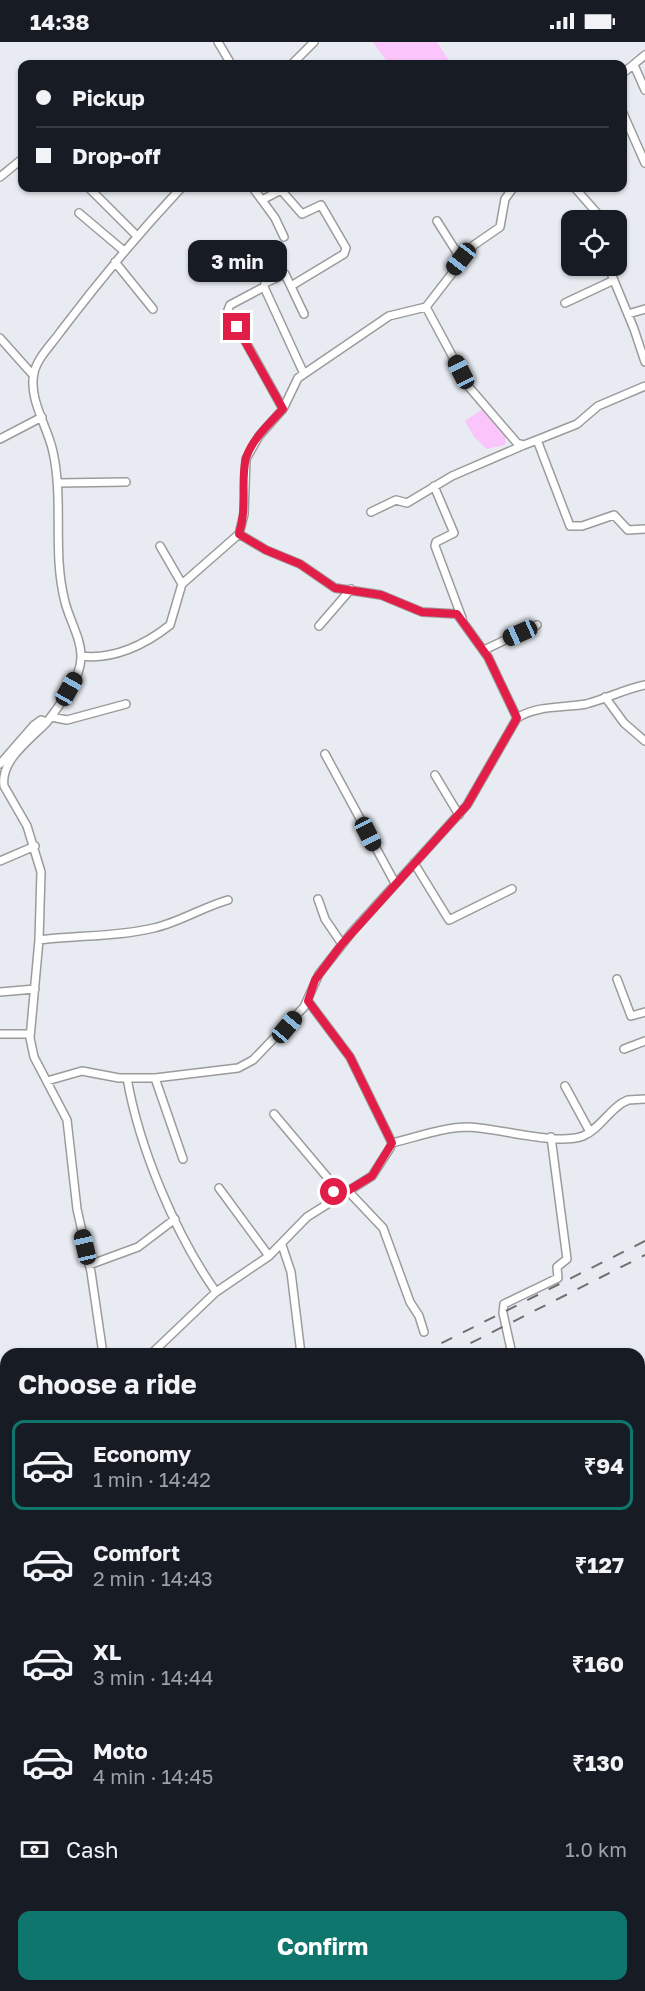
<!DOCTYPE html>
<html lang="en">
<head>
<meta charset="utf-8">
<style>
  body { margin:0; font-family:"Golos Text",sans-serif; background:#242831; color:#f1f3f6; height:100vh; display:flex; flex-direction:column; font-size:22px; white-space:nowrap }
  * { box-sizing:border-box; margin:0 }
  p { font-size:20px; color:#9ea1a6 }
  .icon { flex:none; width:33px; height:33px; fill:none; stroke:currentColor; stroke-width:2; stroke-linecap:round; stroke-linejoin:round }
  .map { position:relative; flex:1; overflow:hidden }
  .sheet { position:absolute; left:0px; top:1306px; width:645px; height:644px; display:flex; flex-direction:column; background:#171b24; border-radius:18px 18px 0 0; box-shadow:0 2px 4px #0004 }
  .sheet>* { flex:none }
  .hud { position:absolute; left:18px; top:18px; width:609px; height:132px; border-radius:12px; box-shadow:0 2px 4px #0004; display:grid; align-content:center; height:132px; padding:0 18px; background:#171b24 }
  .fabs { position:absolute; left:561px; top:168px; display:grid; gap:12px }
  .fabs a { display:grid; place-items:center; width:66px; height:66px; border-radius:12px; background:#171b24; box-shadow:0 2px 4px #0004; font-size:30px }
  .end { position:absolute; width:27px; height:27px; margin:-14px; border:8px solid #e11d48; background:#fff; box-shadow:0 0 0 3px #fff }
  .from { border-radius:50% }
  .bubble { position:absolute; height:42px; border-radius:12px; background:#171b24; box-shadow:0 2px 4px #0004; font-size:20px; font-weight:700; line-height:42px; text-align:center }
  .car { position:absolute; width:18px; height:36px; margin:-18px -9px; border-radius:8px; box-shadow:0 0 4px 2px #0007; background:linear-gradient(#222 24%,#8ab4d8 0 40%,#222 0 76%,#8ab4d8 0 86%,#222 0) }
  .hud b { display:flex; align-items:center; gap:21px; height:57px; font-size:22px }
  .hud b+b { border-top:2px solid #363941 }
  .hud i { width:15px; height:15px; background:#f1f3f6 }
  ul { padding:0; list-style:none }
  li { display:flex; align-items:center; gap:18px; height:90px; margin:0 12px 9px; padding:0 6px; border:3px solid transparent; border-radius:12px }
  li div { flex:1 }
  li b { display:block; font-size:22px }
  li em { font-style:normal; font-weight:700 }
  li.on { border-color:#0f766e }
  li>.icon { width:54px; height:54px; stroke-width:1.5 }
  h2 { padding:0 18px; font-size:27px; line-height:72px }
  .pay { display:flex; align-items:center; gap:15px; height:66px; padding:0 18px; font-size:22px }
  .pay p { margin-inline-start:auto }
  .button { display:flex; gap:12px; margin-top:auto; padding:12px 18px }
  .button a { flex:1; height:69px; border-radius:12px; background:#0f766e; color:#fff; font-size:24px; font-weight:700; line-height:69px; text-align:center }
  .status { display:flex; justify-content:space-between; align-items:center; height:42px; padding:0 30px; background:#171b24; direction:ltr }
  .status svg { height:16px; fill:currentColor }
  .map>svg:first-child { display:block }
</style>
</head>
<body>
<div class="status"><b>14:38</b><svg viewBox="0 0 49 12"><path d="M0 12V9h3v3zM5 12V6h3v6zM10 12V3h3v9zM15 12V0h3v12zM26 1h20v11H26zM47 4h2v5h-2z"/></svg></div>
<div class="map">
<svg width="645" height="1949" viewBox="0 0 645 1949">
  <rect width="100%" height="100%" fill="#e8ecf2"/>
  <path fill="#f9c5fb" d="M373 0H437L451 22H389Z
    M484 366 506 392 505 403 487 407 474 395 465 379Z"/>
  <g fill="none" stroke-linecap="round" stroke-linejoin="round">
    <g stroke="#9b9b9b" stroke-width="10">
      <path id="minor" d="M218 0 231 22
        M292 22 314 0
        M634 23 645 48
        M622 32 645 13
        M622 69 645 121
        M0 135 22 117
        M89 146 137 194
        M253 146 275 176 284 195
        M575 146 603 178
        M262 158 281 148 302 172 321 163 346 206 344 212 291 244
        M79 171 124 209
        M437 179 461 217
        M115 220 153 267
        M608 224 634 287 645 320
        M264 245 230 263 228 268 283 367
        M565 261 614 238
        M426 265 469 345 517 401 524 403 537 398 570 484H582L614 473 628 488 645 487
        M304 272 285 232 265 241 264 245 304 332
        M628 272 645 267
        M0 296 33 333
        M0 397 42 375
        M537 398 577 382 598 364 645 344
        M58 441 126 440
        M434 444 454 491 436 500 435 504 462 576
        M371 470 396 458 407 461 452 434 524 403
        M239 492 266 508 300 522 335 546 381 553 422 570 457 572 488 615 517 676
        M160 504 182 542
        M319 584 351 547
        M484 608 537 583
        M81 614C113 618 145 603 170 583L182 542 239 492 244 472 246 417 259 394 283 367 298 336 389 274 426 265 474 203 500 185 505 157 513 146
        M605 655 624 681 645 699
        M51 675 67 678 126 662
        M47 680C60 662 80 639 81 616 82 598 69 577 65 560 52 510 64 460 53 410 48 385 28 357 34 331 37 316 52 302 61 289 99 239 138 192 181 146
        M325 712 395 841
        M0 722 34 683 41 678 47 680C31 697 0 718 4 744L27 784 41 830 39 898 30 996 34 1015 67 1078 77 1167 91 1230 103 1312
        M435 733 459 773
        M0 819 35 804
        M414 821 449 878 512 847
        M318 857 325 877 342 902
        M39 898C78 893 116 895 154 886 180 880 203 865 228 858
        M617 937 631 974 645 970
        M0 950 35 947
        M0 992H30
        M624 1007 645 999
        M127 1036C139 1105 175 1192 216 1250
        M155 1036 183 1117
        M47 1039 82 1029 119 1036H155L238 1026 253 1018 304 965 319 932 352 890 467 763 517 676C537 663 564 666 586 662 606 657 625 647 645 643
        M565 1044 590 1090
        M274 1072 327 1135 336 1156
        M392 1101C417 1095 443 1085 469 1085 498 1086 557 1104 583 1094 598 1088 608 1070 622 1061L628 1058 645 1057
        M219 1146 269 1214
        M348 1149 383 1186 410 1260 419 1274 424 1290
        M282 1203 291 1230 301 1312
        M89 1223 138 1205 175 1177
        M151 1312 216 1250 269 1214 307 1175 372 1134 390 1106 392 1101 350 1015 308 959
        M512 1312 503 1271 504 1262 558 1236 557 1225 567 1217 551 1095
        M645 1455V1458
        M639 1504 645 1503"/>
    </g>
    <g stroke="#24e189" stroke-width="15">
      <path id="trunk" d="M0 1556 6 1559
        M0 1569 6 1573
        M639 1600 645 1599
        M639 1806 645 1811
        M639 1827 645 1834"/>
    </g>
    <g stroke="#24e189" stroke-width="16">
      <path id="motorway" d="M639 1713 645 1707
        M639 1727 645 1721
        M252 1944 260 1949
        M274 1944 286 1949
        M392 1949 403 1944
        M415 1949 423 1944"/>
    </g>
    <use href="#minor" stroke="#fff" stroke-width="7"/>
    <use href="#trunk" stroke="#98dfe6" stroke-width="12"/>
    <use href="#motorway" stroke="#8feace" stroke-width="14"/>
    <path stroke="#6f6f6f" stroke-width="2" stroke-dasharray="12 12" stroke-linecap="butt" d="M420 1312 645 1199
      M449 1312 645 1213
      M0 1521 6 1519
      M0 1535 6 1532
      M0 1936 6 1939
      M18 1944 29 1949"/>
  </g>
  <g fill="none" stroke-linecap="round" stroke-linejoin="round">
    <path stroke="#e11d48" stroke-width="8" d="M237 285 283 367C270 381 252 397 246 416 240 439 248 464 239 492L266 508 300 522 335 546 381 553 422 570 457 572 488 615 517 676 467 763 342 902 315 938 308 959 350 1015 392 1101 372 1134 336 1156 334 1150"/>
  </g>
</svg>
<div class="fabs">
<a><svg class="icon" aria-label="locate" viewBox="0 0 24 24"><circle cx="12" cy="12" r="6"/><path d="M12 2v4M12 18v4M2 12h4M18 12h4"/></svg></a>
</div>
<i class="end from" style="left:334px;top:1150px"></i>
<i class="end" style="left:237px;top:285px"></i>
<div class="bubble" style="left:188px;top:198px;width:99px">3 min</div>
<i class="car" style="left:461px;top:217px;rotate:218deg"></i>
<i class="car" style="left:461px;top:330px;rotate:333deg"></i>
<i class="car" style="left:520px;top:591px;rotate:246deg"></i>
<i class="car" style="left:69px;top:647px;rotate:29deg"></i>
<i class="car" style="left:368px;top:792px;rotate:153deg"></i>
<i class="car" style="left:287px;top:985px;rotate:40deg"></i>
<i class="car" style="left:85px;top:1205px;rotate:347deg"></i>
<div class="hud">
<b><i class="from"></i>Pickup</b>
<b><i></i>Drop-off</b>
</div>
<section class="sheet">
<h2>Choose a ride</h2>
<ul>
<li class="on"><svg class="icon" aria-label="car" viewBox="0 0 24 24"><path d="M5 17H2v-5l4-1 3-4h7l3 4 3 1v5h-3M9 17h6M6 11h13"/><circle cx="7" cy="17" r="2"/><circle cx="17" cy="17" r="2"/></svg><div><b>Economy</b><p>1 min · 14:42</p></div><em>₹94</em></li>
<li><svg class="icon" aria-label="car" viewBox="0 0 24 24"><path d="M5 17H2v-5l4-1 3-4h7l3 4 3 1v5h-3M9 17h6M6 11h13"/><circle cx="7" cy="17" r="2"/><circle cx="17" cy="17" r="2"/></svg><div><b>Comfort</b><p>2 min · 14:43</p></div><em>₹127</em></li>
<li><svg class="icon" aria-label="car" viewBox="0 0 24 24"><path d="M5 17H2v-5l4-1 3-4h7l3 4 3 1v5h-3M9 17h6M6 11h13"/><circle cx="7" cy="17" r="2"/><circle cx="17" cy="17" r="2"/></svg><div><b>XL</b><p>3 min · 14:44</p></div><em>₹160</em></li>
<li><svg class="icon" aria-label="car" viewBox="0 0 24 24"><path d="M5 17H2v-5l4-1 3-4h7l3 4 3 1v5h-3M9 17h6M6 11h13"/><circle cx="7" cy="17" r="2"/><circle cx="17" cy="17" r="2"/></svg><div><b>Moto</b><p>4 min · 14:45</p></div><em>₹130</em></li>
</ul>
<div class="pay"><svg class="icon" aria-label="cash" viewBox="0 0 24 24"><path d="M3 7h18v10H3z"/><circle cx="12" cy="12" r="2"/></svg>Cash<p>1.0 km</p></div>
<div class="button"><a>Confirm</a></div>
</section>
</div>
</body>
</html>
